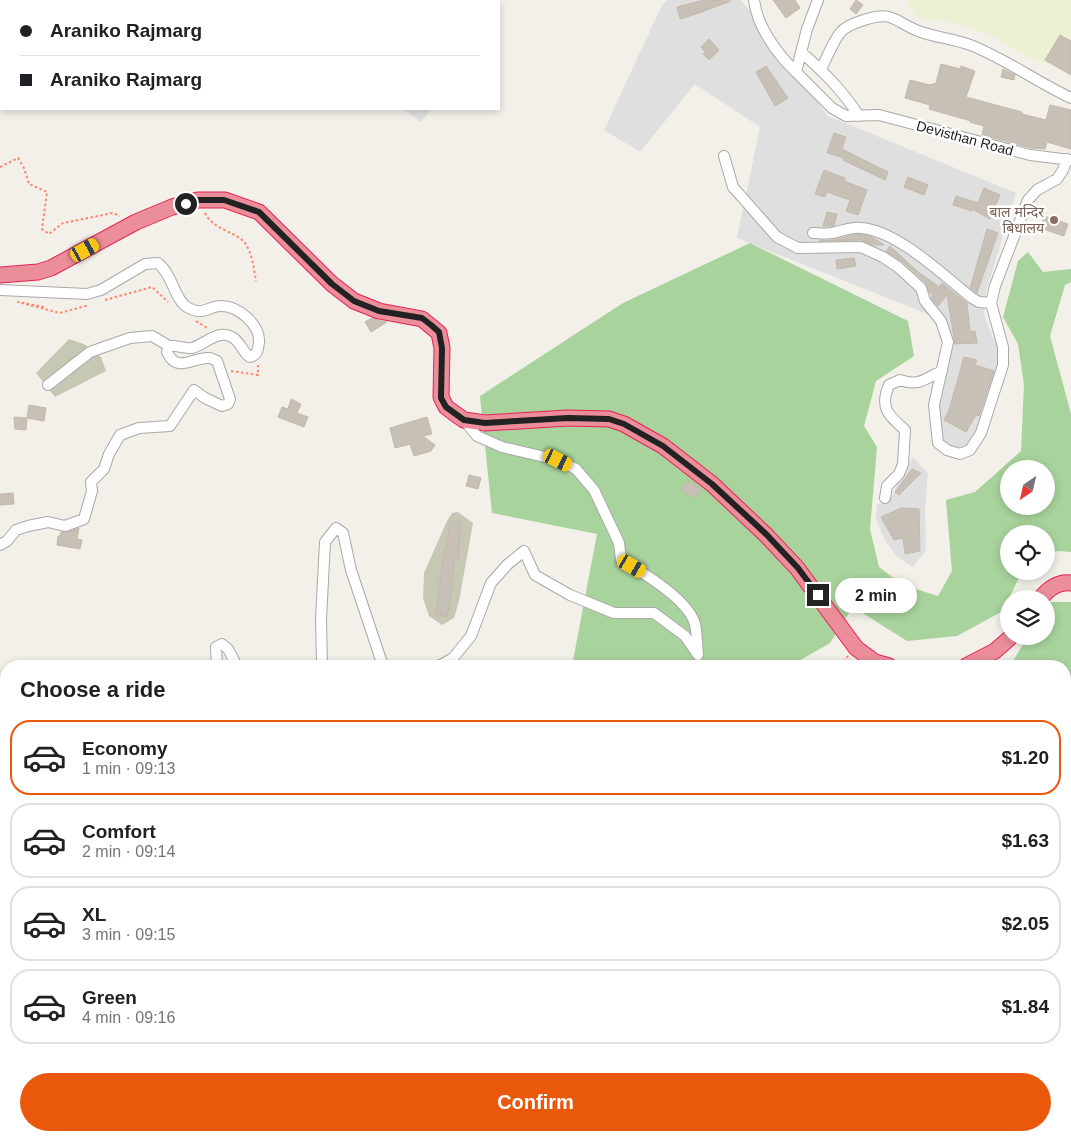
<!DOCTYPE html>
<html lang="en">
<head>
<meta charset="utf-8">
<style>
  body { margin:0; font-family:Arial,"Noto Sans Devanagari",sans-serif; background:#f6f6f6; color:#202124; height:100vh; display:flex; flex-direction:column; font-size:19px; white-space:nowrap }
  * { box-sizing:border-box; margin:0 }
  p { font-size:16px; color:#757577 }
  .icon { flex:none; width:28px; height:28px; fill:none; stroke:currentColor; stroke-width:2; stroke-linecap:round; stroke-linejoin:round }
  .map { position:relative; flex:1; overflow:hidden }
  .details { position:absolute; left:0px; top:660px; width:1071px; height:481px; display:flex; flex-direction:column; background:#fff; border-radius:20px 20px 0 0; box-shadow:0 2px 8px #0003 }
  .details>* { flex:none }
  .hud { position:absolute; left:0px; top:0px; width:500px; height:110px; box-shadow:0 2px 8px #0003; display:grid; align-content:center; height:110px; padding:0 20px; background:#fff }
  .needle { width:32px; rotate:214deg }
  .buttons { position:absolute; left:1000px; top:460px; display:grid; gap:10px }
  .buttons a { display:grid; place-items:center; width:55px; height:55px; border-radius:50%; background:#fff; box-shadow:0 2px 8px #0003; font-size:25px }
  .end { position:absolute; width:22px; height:22px; margin:-11px; border:6px solid #222; background:#fff; box-shadow:0 0 0 2px #fff }
  .from { border-radius:50% }
  .bubble { position:absolute; height:35px; border-radius:18px; background:#fff; box-shadow:0 2px 8px #0003; font-size:16px; font-weight:600; line-height:35px; text-align:center }
  .car { position:absolute; width:15px; height:30px; margin:-15px -8px; border-radius:6px; box-shadow:0 0 4px 1px #0007; background:linear-gradient(#f5c518 24%,#345 0 40%,#f5c518 0 76%,#345 0 86%,#f5c518 0) }
  .hud b { display:flex; align-items:center; gap:18px; height:48px; font-size:19px }
  .hud b+b { border-top:1px solid #e0e0e0 }
  .hud i { width:12px; height:12px; background:#202124 }
  ul { padding:0; list-style:none }
  li { display:flex; align-items:center; gap:15px; height:75px; margin:0 10px 8px; padding:0 10px; border:2px solid #e0e0e0; border-radius:20px }
  li div { flex:1 }
  li b { display:block; font-size:19px }
  li em { font-style:normal; font-weight:600 }
  li.active { border-color:#ea580c }
  li>.icon { width:45px; height:45px; stroke-width:1.5 }
  h2 { padding:0 20px; font-size:22px; line-height:60px }
  .action { display:flex; gap:10px; margin-top:auto; padding:10px 20px }
  .action a { flex:1; height:58px; border-radius:30px; background:#ea580c; color:#fff; font-size:20px; font-weight:600; line-height:58px; text-align:center }
  .map>svg:first-child { display:block }
</style>
</head>
<body>
<div class="map">
<svg width="1071" height="1141" viewBox="0 0 1071 1141">
  <rect width="100%" height="100%" fill="#f2f0e8"/>
  <path fill="#e0dfdf" d="M667 0H740L763 24 828 116 1016 193 986 292 984 314 992 336 1000 348 998 372 982 421 967 447H950L942 440 938 419 945 321 737 238 760 127 695 84 640 152 604 130 662 5Z
    M403 109H431L421 122Z
    M913 457 928 473 925 509 926 550 913 567 896 556 885 540 876 519 877 505 892 496 899 480Z"/>
  <path fill="#c6c8b3" d="M69 339 84 344 101 357 106 371 55 397 36 373Z
    M458 512 473 523 459 601 454 618 442 625 429 616 423 598 424 573 447 521 452 513Z"/>
  <path fill="#edf1d3" d="M906 0H1071V72L1027 57 987 33 940 20 924 19 915 15Z
    M664 1135H741L740 1141H673Z"/>
  <path fill="#a8d39c" fill-rule="evenodd" d="M750 243 908 321 914 356 876 381 864 426 877 447 870 529 879 567 903 585 938 596 952 571 946 500 975 492 1021 451 1024 385 1018 344 1003 317 1018 261 1028 252 1043 272 1071 269V282L1065 285 1050 336 1071 414V552L1057 551 1046 555V534H1009V571H1022L1003 611 957 636 907 641 853 607 830 643 790 666H572L597 534 492 513 480 396 623 303ZM1009 469H1046V506H1009Z
    M1047 602H1071V1062L1065 1064V666H1010L1028 636H1046Z
    M1071 1122V1141H1039L1049 1135H1065V1125Z
    M147 1135H632L647 1141H143Z"/>
  <path fill="#c7c0b7" stroke="#c5b8aa" d="M704 0 731 1 696 14 680 19 677 7Z
    M773 0H795L800 8 786 18Z
    M856 0 863 5 856 14 850 9Z
    M1060 35 1071 41V75L1045 60Z
    M709 39 719 50 709 60 703 54 705 52 701 47Z
    M941 64 960 69 961 66 975 71 966 97 1022 112V114L1046 120 1050 105 1071 110V149L1047 142 1045 149 1031 148 982 135 984 126 970 122 971 121 929 109 930 105 905 98 910 80 930 85 936 83Z
    M766 66 788 98 775 106 756 72Z
    M1003 69 1015 75 1014 80 1001 77Z
    M834 133 846 137 842 149 888 172 885 180 843 160 844 158 827 153Z
    M824 170 845 178 844 181 867 190 858 215 846 211 850 200 827 192 825 197 815 194Z
    M908 177 928 185 924 195 904 187Z
    M984 188 1000 195 990 219 972 209V211L953 205 956 196 978 203Z
    M827 212 837 214 834 226H823Z
    M1044 216 1068 224 1064 236 1040 228Z
    M987 229 998 233 977 293 970 288Z
    M858 234 872 237 884 245H873L861 240 819 241 833 240Z
    M890 246 917 271 939 287 942 283 967 303 970 331H975L977 343 955 344 947 295 938 306 931 298 933 295 929 292 926 283 903 262 886 251Z
    M854 258 856 266 837 269 836 260Z
    M372 318 377 320 387 322 371 332 365 322Z
    M964 357 977 360 975 365 994 371 979 416 976 415 966 432 944 420 949 410Z
    M291 399 301 404 297 413 308 417 304 427 278 417 282 407 288 409Z
    M29 405 46 408 44 421 27 418Z
    M14 417 27 418 26 430 15 429Z
    M427 417 432 434 423 436 435 445 431 451 414 456 410 444 395 448 390 428Z
    M912 469 921 473 899 495 895 492Z
    M469 475 481 478 478 489 466 486Z
    M688 481 701 489 695 498 681 490Z
    M13 493 14 504 0 505V494Z
    M901 508 919 509 920 551 905 554 903 538 894 540 881 517Z
    M450 521 461 522 458 560H454L452 588 447 617 436 614 441 573 445 549H447Z
    M79 528 77 539 82 540 80 549 57 545 58 536H60L61 532H67Z"/>
  <g fill="none" stroke-linecap="round" stroke-linejoin="round">
    <g stroke="#a9a9a9" stroke-width="12">
      <path id="minor" d="M754 0C757 26 777 54 796 72
        M818 0 807 29 796 72 832 108 846 116 879 115 1030 155 1071 160
        M801 52C824 72 842 90 859 116
        M821 69C826 60 834 39 841 32 845 27 855 23 861 21 895 9 893 22 921 32 938 38 956 39 973 46 1007 60 1037 82 1071 98
        M724 156 733 187 777 237 798 248 861 247 883 257 898 267 921 288 925 301 941 321 948 342 934 405 938 443 947 450 960 454 970 450 981 433 1003 365V347L991 303 995 286 1028 200 1037 190 1057 179 1063 170 1067 159
        M813 233C819 233 826 234 832 233 843 231 851 226 862 228 899 232 943 275 972 298L979 302 991 303
        M0 290 87 294 101 290 145 264 158 263C173 275 174 299 187 307 203 317 208 306 221 306 238 306 260 324 259 342 258 349 258 355 250 357 242 352 241 342 232 337 218 329 206 344 192 348 187 349 176 345 169 346L167 352C177 374 193 357 209 358 212 358 214 360 217 361L230 399 228 404 222 406 205 398 194 390 170 426 139 428 120 435 109 454 104 469 91 482 92 491 84 519 65 526 48 522 28 526 16 530 7 541 0 545
        M48 385 90 352 130 338 152 336 169 346
        M885 498 887 486 899 474 903 464 905 430C889 416 879 408 889 385L900 380C920 387 925 378 942 371
        M217 666 216 647 222 644 228 649 237 666
        M322 666 321 619 325 542 336 528 343 533 351 570 383 666
        M439 666 453 658 471 636 491 583 507 565 524 551 535 575 570 595 614 613H654L685 636 698 655C697 645 697 633 695 624 688 599 642 572 621 560L619 543 594 490 576 469 558 460 502 447 477 436 464 420
        M36 1141 45 1135"/>
    </g>
    <g stroke="#e42257" stroke-width="17">
      <path id="highway" d="M0 275 38 272 51 268 136 222 172 207 198 200H225L259 212 332 284 354 301 379 311 422 319 439 333 442 348 441 397 446 407 454 413 464 420 485 423 568 418 609 419 624 424 663 446 712 484 766 535 797 568 856 648 875 662 889 666
        M1040 599C1048 589 1058 581 1071 583
        M966 666 995 651 1012 636"/>
    </g>
    <path stroke="#ff866d" stroke-width="2" stroke-dasharray="2.5 2.5" stroke-linecap="butt" d="M0 167 18 158 24 168 29 184 47 192 42 229 49 234 63 223 113 213 120 216
      M205 213C213 230 235 231 245 243 252 253 254 269 256 281
      M105 300 152 287 168 302
      M44 307 18 302 60 313 89 305
      M196 321 207 328
      M231 371 258 375V365
      M841 666 848 656
      M1065 1009 1067 1010 1065 996 1071 998"/>
    <use href="#minor" stroke="#fff" stroke-width="10"/>
    <use href="#highway" stroke="#ec8e99" stroke-width="15"/>
  </g>
  <g fill="none" stroke-linecap="round" stroke-linejoin="round">
    <path stroke="#222" stroke-width="6" d="M186 204 198 200H224L259 212 332 284 354 301 379 311 422 318 431 325 439 332 442 348 441 398 446 407 464 420 485 423 568 418 609 419 624 424 663 446 712 484 766 534 798 568 818 595"/>
  </g>
  <circle fill="#8d6e63" stroke="#fff" stroke-width="2" cx="1054" cy="220" r="5"/>
  <g text-anchor="middle" dominant-baseline="central" stroke-width="5" stroke-linejoin="round" paint-order="stroke">
    <g font-size="14" fill="#222" stroke="#fff">
      <text transform="translate(965 138) rotate(15)">Devisthan Road</text>
    </g>
    <g font-size="14" fill="#785e54" stroke="#fff" text-anchor="end">
      <text x="1044" y="212">बाल मन्दिर<tspan x="1044" dy="16">बिधालय</tspan></text>
    </g>
  </g>
</svg>
<div class="buttons">
<a><svg class="needle" viewBox="-14 -14 28 28"><path d="M0-13l5 13h-10z" fill="#e53935"/><path d="M0 13l5-13h-10z" fill="#757577"/></svg></a>
<a><svg class="icon" aria-label="locate" viewBox="0 0 24 24"><circle cx="12" cy="12" r="6"/><path d="M12 2v4M12 18v4M2 12h4M18 12h4"/></svg></a>
<a><svg class="icon" aria-label="layers" viewBox="0 0 24 24"><path d="M12 4l9 5-9 5-9-5zM3 14l9 5 9-5"/></svg></a>
</div>
<i class="end from" style="left:186px;top:204px"></i>
<i class="end" style="left:818px;top:595px"></i>
<div class="bubble" style="left:835px;top:578px;width:82px">2 min</div>
<i class="car" style="left:85px;top:250px;rotate:61deg"></i>
<i class="car" style="left:558px;top:460px;rotate:116deg"></i>
<i class="car" style="left:632px;top:566px;rotate:120deg"></i>
<div class="hud">
<b><i class="from"></i>Araniko Rajmarg</b>
<b><i></i>Araniko Rajmarg</b>
</div>
<section class="details">
<h2>Choose a ride</h2>
<ul>
<li class="active"><svg class="icon" aria-label="car" viewBox="0 0 24 24"><path d="M5 17H2v-5l4-1 3-4h7l3 4 3 1v5h-3M9 17h6M6 11h13"/><circle cx="7" cy="17" r="2"/><circle cx="17" cy="17" r="2"/></svg><div><b>Economy</b><p>1 min · 09:13</p></div><em>$1.20</em></li>
<li><svg class="icon" aria-label="car" viewBox="0 0 24 24"><path d="M5 17H2v-5l4-1 3-4h7l3 4 3 1v5h-3M9 17h6M6 11h13"/><circle cx="7" cy="17" r="2"/><circle cx="17" cy="17" r="2"/></svg><div><b>Comfort</b><p>2 min · 09:14</p></div><em>$1.63</em></li>
<li><svg class="icon" aria-label="car" viewBox="0 0 24 24"><path d="M5 17H2v-5l4-1 3-4h7l3 4 3 1v5h-3M9 17h6M6 11h13"/><circle cx="7" cy="17" r="2"/><circle cx="17" cy="17" r="2"/></svg><div><b>XL</b><p>3 min · 09:15</p></div><em>$2.05</em></li>
<li><svg class="icon" aria-label="car" viewBox="0 0 24 24"><path d="M5 17H2v-5l4-1 3-4h7l3 4 3 1v5h-3M9 17h6M6 11h13"/><circle cx="7" cy="17" r="2"/><circle cx="17" cy="17" r="2"/></svg><div><b>Green</b><p>4 min · 09:16</p></div><em>$1.84</em></li>
</ul>
<div class="action"><a>Confirm</a></div>
</section>
</div>
</body>
</html>
